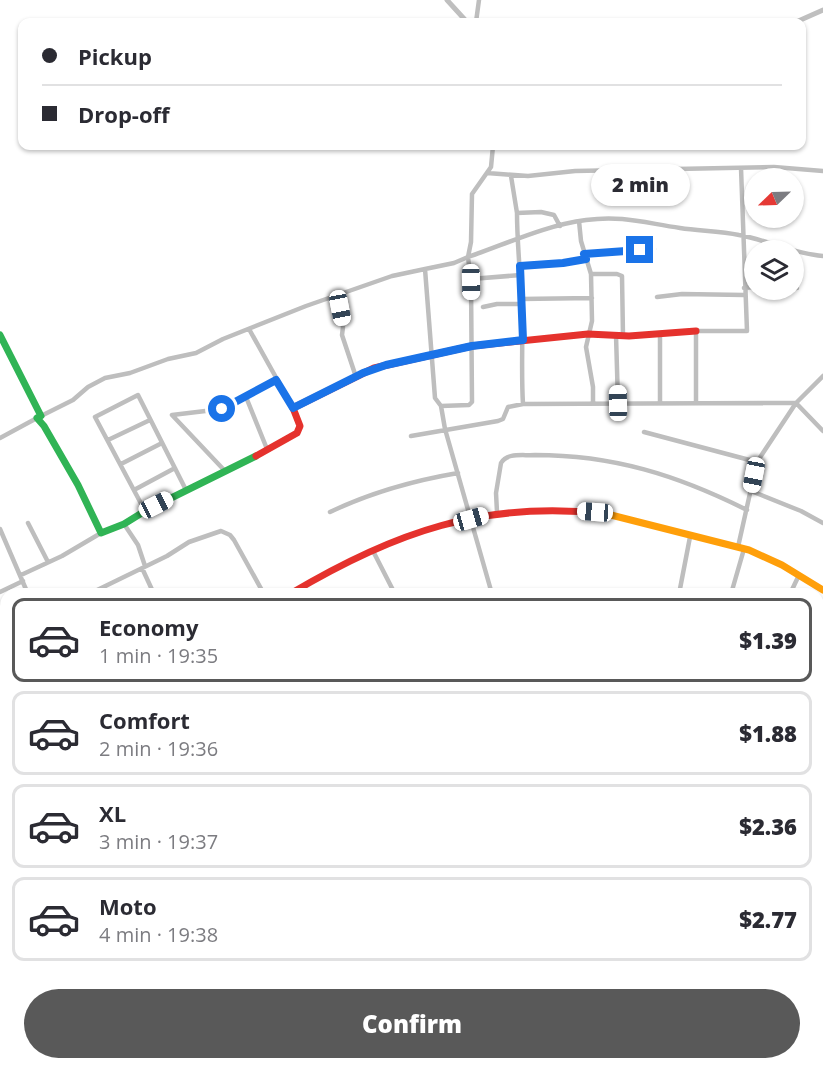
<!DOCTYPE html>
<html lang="en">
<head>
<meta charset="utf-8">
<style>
  body { margin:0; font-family:"Open Sans",sans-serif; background:#f7f7f7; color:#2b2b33; height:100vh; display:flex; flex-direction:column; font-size:22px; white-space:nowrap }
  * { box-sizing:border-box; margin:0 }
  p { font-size:20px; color:#7c7c81 }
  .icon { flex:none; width:33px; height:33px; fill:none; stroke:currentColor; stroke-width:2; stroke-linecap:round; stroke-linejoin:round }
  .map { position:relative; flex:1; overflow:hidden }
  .side { position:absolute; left:0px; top:588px; width:824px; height:482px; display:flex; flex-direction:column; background:#fff; border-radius:18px 18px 0 0; box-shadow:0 2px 4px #0004 }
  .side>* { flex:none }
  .banner { position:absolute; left:18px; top:18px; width:788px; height:132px; border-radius:12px; box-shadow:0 2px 4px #0004; display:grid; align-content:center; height:132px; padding:0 24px; background:#fff }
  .needle { width:39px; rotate:247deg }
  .buttons { position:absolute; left:744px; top:168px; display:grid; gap:12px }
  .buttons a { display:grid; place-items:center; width:60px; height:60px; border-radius:50%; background:#fff; box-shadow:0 2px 4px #0004; font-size:30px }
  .end { position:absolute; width:27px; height:27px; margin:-14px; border:8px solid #1a73e8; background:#fff; box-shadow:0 0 0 3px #fff }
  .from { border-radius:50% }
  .bubble { position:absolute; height:42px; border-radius:21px; background:#fff; box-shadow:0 2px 4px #0004; font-size:20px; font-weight:800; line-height:42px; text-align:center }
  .car { position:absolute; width:18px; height:36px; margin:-18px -9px; border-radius:8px; box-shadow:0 0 4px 2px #0007; background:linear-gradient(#fff 24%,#345 0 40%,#fff 0 76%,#345 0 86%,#fff 0) }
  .banner b { display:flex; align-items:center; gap:21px; height:57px; font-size:22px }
  .banner b+b { border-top:2px solid #e1e1e2 }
  .banner i { width:15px; height:15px; background:#2b2b33 }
  ul { padding:10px 0 0; list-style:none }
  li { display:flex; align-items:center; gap:18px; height:84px; margin:0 12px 9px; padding:0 12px; border:3px solid #e1e1e2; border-radius:12px }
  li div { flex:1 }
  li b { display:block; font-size:22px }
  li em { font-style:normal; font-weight:800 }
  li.selected { border-color:#595959 }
  li>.icon { width:54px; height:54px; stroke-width:1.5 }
  .action { display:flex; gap:12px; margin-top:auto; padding:12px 24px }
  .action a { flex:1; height:69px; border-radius:36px; background:#595959; color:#fff; font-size:24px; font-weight:800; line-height:69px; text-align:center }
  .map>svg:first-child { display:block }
</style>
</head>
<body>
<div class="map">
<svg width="823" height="1069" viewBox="0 0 823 1069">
  <rect width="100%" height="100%" fill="#fff"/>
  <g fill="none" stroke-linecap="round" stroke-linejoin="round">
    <path stroke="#bfbfbf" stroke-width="5" d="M447 0 467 22
      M796 22 823 10"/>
    <path stroke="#bebebe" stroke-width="4.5" d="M476 22 479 0
      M487 173 528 176 575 171 774 167 823 171
      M511 176 517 213 541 212 554 215 560 226
      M517 213C517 246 521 278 522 311 523 342 521 373 523 404
      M579 221 581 241 591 274 592 321 586 347 593 387V403
      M584 254 654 249
      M520 265 563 263 586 259
      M591 274H617L622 276 623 336
      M471 279 521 275
      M744 288 754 287
      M794 288H797
      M338 295 343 327 342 335 356 377
      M657 297 682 294 744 295
      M521 299 592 298
      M483 307 497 304H522
      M249 329 293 408
      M616 335 618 403
      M246 397 267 449
      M660 403V334
      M696 403V331H747L741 168
      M441 406 469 405 472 402 471 282 468 257C506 244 546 225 586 220 622 215 645 223 680 228 700 231 720 231 739 235 768 240 794 254 823 256
      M41 416 73 400 88 387 105 378 130 373 168 359 196 353 223 339 306 306 392 276 425 269
      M644 432 757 462
      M411 436 498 421 503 419 508 407 523 404 796 403 823 376
      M0 438 37 418
      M108 440 150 420
      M121 464 162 443
      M225 471 172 415 222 409 276 380
      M134 490 175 468
      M751 491 801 511 823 523
      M145 511 95 417 138 395 186 490
      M330 512C372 492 411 481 458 473
      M497 512 496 493 501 463C507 452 524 456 535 455 613 455 677 475 747 510
      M28 523 48 562
      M124 524 138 545 145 566
      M0 529 28 594
      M738 547 757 462 796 403 823 431
      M373 551 395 594
      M142 568 154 594
      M21 575 62 556 101 533
      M0 592 23 581
      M89 594 167 556 189 542 221 531 230 535 234 540 264 594
      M492 594 445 429 441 406 435 398 425 269 454 263 468 257 471 242 472 194 491 167 493 146
      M679 594 690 537
      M731 594 744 549
      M790 594 799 575
      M0 615 6 629
      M818 721 823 715
      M0 745 6 761
      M818 779 823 782
      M818 932 823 935
      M0 969 6 967
      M0 1012 6 1010
      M818 1025 823 1018
      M818 1031 823 1035
      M0 1051 6 1049
      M273 1064 278 1069
      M333 1064 336 1069
      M391 1064 393 1069
      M255 1069 257 1064
      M371 1069 380 1064
      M529 1069 533 1064
      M571 1069 574 1064
      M629 1069 633 1064
      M655 1069 659 1064
      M715 1069 719 1064
      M745 1069 749 1064
      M807 1069 812 1064"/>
    <path stroke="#30b455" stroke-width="7" d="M0 335 41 416 37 418 44 426 78 485 101 533 124 524 145 511 256 456
      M0 840 6 843
      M0 923 6 919
      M133 1064 135 1069"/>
    <path stroke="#ff9f0a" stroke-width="7" d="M607 514 749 550 782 565 823 590"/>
    <path stroke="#e5322d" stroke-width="7" d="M256 456 297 433 300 426 293 408 374 368 472 346 588 334 629 336 696 331
      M290 594C394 532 484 500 607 514
      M0 778 6 775
      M768 1064 772 1069
      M187 1069 188 1064"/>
  </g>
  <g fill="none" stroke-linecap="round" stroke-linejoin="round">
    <path stroke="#1a73e8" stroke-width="8" d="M222 409 276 380 293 408 363 373 386 365 472 346 523 340 520 266 563 263 586 259 584 254 640 250"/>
  </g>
</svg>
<div class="buttons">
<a><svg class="needle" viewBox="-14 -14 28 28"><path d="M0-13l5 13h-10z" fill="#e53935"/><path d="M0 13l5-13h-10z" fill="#7c7c81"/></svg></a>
<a><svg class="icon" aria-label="layers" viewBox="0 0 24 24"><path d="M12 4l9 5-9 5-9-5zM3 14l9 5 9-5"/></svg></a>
</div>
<i class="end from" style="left:222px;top:409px"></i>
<i class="end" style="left:640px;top:250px"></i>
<div class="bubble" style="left:591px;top:164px;width:99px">2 min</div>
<i class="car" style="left:471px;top:282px;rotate:179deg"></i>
<i class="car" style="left:340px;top:308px;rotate:169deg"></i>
<i class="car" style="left:618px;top:403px;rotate:359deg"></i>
<i class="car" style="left:754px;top:475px;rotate:191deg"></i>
<i class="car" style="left:156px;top:505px;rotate:63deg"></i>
<i class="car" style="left:595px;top:512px;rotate:274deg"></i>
<i class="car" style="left:471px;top:519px;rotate:74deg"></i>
<div class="banner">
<b><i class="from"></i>Pickup</b>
<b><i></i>Drop-off</b>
</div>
<section class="side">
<ul>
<li class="selected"><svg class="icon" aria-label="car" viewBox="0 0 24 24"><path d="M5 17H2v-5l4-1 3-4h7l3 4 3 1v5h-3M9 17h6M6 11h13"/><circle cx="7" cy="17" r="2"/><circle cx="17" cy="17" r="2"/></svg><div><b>Economy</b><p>1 min · 19:35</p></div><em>$1.39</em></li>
<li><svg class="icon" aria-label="car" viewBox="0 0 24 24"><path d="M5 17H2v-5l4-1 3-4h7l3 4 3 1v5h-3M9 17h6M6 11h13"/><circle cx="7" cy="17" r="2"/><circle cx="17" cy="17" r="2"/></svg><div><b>Comfort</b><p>2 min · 19:36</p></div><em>$1.88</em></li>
<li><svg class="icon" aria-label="car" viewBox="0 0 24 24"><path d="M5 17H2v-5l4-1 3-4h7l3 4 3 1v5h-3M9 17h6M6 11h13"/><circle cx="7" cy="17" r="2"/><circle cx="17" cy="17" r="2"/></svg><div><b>XL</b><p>3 min · 19:37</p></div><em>$2.36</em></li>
<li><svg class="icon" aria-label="car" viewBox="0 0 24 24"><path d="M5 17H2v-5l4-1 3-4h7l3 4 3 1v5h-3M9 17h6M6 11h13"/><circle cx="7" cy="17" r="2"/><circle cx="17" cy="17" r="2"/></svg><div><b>Moto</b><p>4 min · 19:38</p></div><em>$2.77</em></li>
</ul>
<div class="action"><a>Confirm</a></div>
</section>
</div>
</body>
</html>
